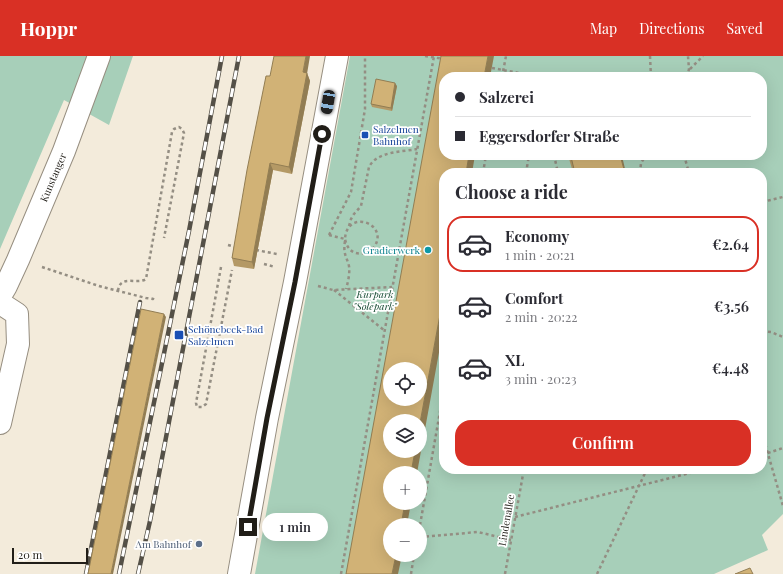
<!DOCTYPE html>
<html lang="en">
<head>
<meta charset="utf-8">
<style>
  body { margin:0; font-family:"Playfair Display",serif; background:#f7f7f7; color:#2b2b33; height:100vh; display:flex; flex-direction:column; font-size:15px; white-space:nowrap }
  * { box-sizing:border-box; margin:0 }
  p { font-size:13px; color:#7c7c81 }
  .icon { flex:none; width:22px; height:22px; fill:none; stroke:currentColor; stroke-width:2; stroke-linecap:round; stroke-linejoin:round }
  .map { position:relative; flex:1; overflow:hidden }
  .drawer { position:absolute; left:439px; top:112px; width:328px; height:306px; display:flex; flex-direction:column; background:#fff; border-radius:16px; box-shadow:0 4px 16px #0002 }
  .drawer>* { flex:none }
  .guide { position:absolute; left:439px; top:16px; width:328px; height:88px; border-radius:16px; box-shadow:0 4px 16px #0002; display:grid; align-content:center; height:88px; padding:0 16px; background:#fff }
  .fabs { position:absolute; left:383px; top:306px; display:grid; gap:8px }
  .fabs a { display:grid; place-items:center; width:44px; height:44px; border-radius:50%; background:#fff; box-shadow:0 4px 16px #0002; font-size:20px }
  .scale { position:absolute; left:12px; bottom:10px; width:76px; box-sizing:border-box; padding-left:4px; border:2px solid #211e18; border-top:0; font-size:11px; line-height:14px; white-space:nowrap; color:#211e18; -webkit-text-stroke:3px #fff; paint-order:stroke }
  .end { position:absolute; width:18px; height:18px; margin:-9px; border:5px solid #211e18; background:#fff; box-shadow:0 0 0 2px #fff }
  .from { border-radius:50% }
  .bubble { position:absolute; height:28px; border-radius:14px; background:#fff; box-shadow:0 4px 16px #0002; font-size:13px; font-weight:600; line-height:28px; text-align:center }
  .car { position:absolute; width:12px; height:24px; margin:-12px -6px; border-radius:5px; box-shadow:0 0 3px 1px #0007; background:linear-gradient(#222 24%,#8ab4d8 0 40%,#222 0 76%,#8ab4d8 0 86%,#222 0) }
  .guide b { display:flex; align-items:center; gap:14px; height:38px; font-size:15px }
  .guide b+b { border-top:1px solid #e1e1e2 }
  .guide i { width:10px; height:10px; background:#2b2b33 }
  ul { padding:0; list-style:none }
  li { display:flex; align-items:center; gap:12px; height:56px; margin:0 8px 6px; padding:0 8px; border:2px solid transparent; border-radius:16px }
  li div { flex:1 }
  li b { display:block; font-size:15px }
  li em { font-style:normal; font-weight:600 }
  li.current { border-color:#d93025 }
  li>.icon { width:36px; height:36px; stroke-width:1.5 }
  h2 { padding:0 16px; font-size:18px; line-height:48px }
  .action { display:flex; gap:8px; margin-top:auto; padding:8px 16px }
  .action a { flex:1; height:46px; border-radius:16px; background:#d93025; color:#fff; font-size:16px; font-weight:600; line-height:46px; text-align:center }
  header { display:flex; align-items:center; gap:24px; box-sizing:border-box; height:56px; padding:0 20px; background:#d93025; color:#fff }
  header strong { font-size:19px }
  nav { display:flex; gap:22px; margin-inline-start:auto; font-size:14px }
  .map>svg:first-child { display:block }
</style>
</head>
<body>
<header>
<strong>Hoppr</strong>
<nav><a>Map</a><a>Directions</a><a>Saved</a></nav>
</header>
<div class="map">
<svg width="783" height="518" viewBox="0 0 783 518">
  <rect width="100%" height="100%" fill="#f3ebdb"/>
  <path fill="#a7cfb9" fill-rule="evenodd" d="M0 0H133L109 69 64 44 0 193Z
    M350 0H783V458L762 479 768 494 714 518H255ZM444 21H762V99H444ZM444 117H762V413H444ZM390 313H420V343H390ZM390 365H420V395H390ZM390 417H420V447H390ZM390 469H420V499H390Z"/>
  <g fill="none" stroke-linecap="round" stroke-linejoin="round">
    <g stroke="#968e80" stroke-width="24">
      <g id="minor">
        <path id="s1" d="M0 240 6 230 18 204 64 95 99 0"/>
        <path d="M0 247 17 258 18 288 0 367"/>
        <path d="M239 518 267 362 295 226 337 0"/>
      </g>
    </g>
    <path stroke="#948e83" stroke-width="2.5" stroke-dasharray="3 3" stroke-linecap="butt" d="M425 0 444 3
      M650 0 651 21
      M492 12 541 21
      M690 13 703 0
      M502 21 506 0
      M687 21 689 13 688 0
      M554 99 558 117
      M684 99 689 117
      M483 117 486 99
      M528 117 527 111 529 99
      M640 117 641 107 646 99
      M762 146 783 141
      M349 170 351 163 354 158 361 150 369 111C377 95 402 96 417 93
      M329 179 351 136 365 53V0
      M329 179 345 183C347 150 396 170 370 196 357 200 348 197 345 183
      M345 185C343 198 346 199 349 210 350 218 348 226 346 233
      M228 189 235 191
      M256 194 277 198
      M264 208 275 211
      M42 211 99 230 146 242 153 243 154 239
      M221 211 196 347 197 351H202L206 348 232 214
      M318 230 333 234 392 231
      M334 234 385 275
      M118 235C120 218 137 229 146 223L172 76 174 73 179 71 182 73 184 77 164 182
      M762 275 771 276 783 281
      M762 377 783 450
      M762 399 783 392
      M515 461 706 413
      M420 469 444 333
      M420 481 478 476 511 484
      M341 518 434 0
      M411 518 414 499
      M505 518 524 413
      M597 518 647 413"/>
    <use href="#minor" stroke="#fff" stroke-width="22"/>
    <g stroke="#545047" stroke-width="4.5">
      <path id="rail" d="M86 518 140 246
        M119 518 189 175 222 0
        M138 518 150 465 239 0"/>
    </g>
    <use href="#rail" stroke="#fff" stroke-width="3" stroke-dasharray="9" stroke-linecap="butt"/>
  </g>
  <path fill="#b49965" d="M307 17 310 25 292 118 273 114 254 213 234 210 232 202 270 20Z
    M397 30 392 55 372 51 371 48Z
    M568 99H625L572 113Z"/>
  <path fill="#927d53" d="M306 0H310L306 24 303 16Z
    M488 0H494L490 21H484Z
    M307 17 310 25 292 118 289 111Z
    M395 27 397 30 392 55 391 52Z
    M469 99H475L472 117H466Z
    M620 99H622V100L626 117H625Z
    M270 107 273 114 254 213 252 206Z
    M444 237V269L417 417H411L415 395H420V367Z
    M164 258 166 261 113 518H111Z
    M405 447H411L407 469H401Z
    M396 499H402L398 518H392Z"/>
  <path fill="#d1b276" stroke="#927d53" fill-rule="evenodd" d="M274 0H306L303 16 307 17 289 111 270 107 252 206 232 202 247 114 266 20H270Z
    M441 0H488L484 21H444V99H469L466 117H444V237L420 367V365H390V395H415L411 417H390V447H405L401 469H390V499H396L392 518H346ZM390 313H420V343H390Z
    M376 23 395 27 391 52 371 48Z
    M568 99H620L625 117H575L571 101 568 102Z
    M141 253 164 258 111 518H88Z
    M750 512 753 518H735Z"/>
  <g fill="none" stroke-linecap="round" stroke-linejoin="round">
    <path stroke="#211e18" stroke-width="5" d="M248 471 267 362 295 226 322 78"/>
  </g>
  <g fill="#1a4fb4" stroke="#fff" stroke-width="1.5">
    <rect x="361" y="75" width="8" height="8" rx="2"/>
    <rect x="174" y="274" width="10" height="10" rx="2"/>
  </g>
  <circle fill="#0f9aa8" stroke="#fff" stroke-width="1.5" cx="428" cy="194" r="4"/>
  <circle fill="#5c6f8a" stroke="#fff" stroke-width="1.5" cx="199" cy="488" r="4"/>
  <g text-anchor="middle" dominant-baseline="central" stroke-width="3.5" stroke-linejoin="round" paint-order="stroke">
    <g font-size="10" fill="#164399" stroke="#fff" text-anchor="start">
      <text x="373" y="73">Salzelmen<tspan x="373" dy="12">Bahnhof</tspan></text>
      <text x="188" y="273">Schönebeck-Bad<tspan x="188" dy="12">Salzelmen</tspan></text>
    </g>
    <g font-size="10" fill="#211e18" stroke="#fff">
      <text stroke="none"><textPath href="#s1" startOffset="130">Kunstanger</textPath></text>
      <text transform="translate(506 464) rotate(-80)">Lindenallee</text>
    </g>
    <g font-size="10" fill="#0d838f" stroke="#fff" text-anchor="end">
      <text x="420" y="194">Gradierwerk</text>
    </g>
    <g font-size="10" font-style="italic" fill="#174c34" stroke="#fff">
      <text x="375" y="238">Kurpark<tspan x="375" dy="12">"Solepark"</tspan></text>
    </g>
    <g font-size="10" fill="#4e5e75" stroke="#fff" text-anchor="end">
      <text x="191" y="488">Am Bahnhof</text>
    </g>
  </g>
</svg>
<div class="fabs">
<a><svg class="icon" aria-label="locate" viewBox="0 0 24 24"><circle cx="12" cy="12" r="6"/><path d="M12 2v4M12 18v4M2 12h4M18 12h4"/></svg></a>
<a><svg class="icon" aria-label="layers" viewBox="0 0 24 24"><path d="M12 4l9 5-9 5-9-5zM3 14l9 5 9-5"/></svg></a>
<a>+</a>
<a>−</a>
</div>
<div class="scale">20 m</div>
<i class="end from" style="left:322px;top:78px"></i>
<i class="end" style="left:248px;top:471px"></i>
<div class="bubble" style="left:262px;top:457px;width:66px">1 min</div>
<i class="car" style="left:328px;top:46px;rotate:190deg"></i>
<div class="guide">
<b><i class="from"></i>Salzerei</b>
<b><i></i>Eggersdorfer Straße</b>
</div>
<section class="drawer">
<h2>Choose a ride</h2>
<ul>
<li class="current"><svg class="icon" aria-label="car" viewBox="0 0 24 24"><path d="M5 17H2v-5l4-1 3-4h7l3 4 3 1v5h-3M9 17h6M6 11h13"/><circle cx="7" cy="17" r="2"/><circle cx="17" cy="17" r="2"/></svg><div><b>Economy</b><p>1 min · 20:21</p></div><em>€2.64</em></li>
<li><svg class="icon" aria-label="car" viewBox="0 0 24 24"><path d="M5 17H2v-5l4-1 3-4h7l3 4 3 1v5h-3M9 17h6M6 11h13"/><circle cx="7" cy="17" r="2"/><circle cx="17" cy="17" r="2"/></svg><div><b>Comfort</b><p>2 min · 20:22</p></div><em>€3.56</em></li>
<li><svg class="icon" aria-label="car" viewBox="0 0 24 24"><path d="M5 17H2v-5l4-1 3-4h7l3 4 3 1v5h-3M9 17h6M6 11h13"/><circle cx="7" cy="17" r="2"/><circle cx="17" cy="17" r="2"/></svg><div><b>XL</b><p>3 min · 20:23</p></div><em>€4.48</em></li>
</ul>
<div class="action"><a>Confirm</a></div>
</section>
</div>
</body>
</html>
